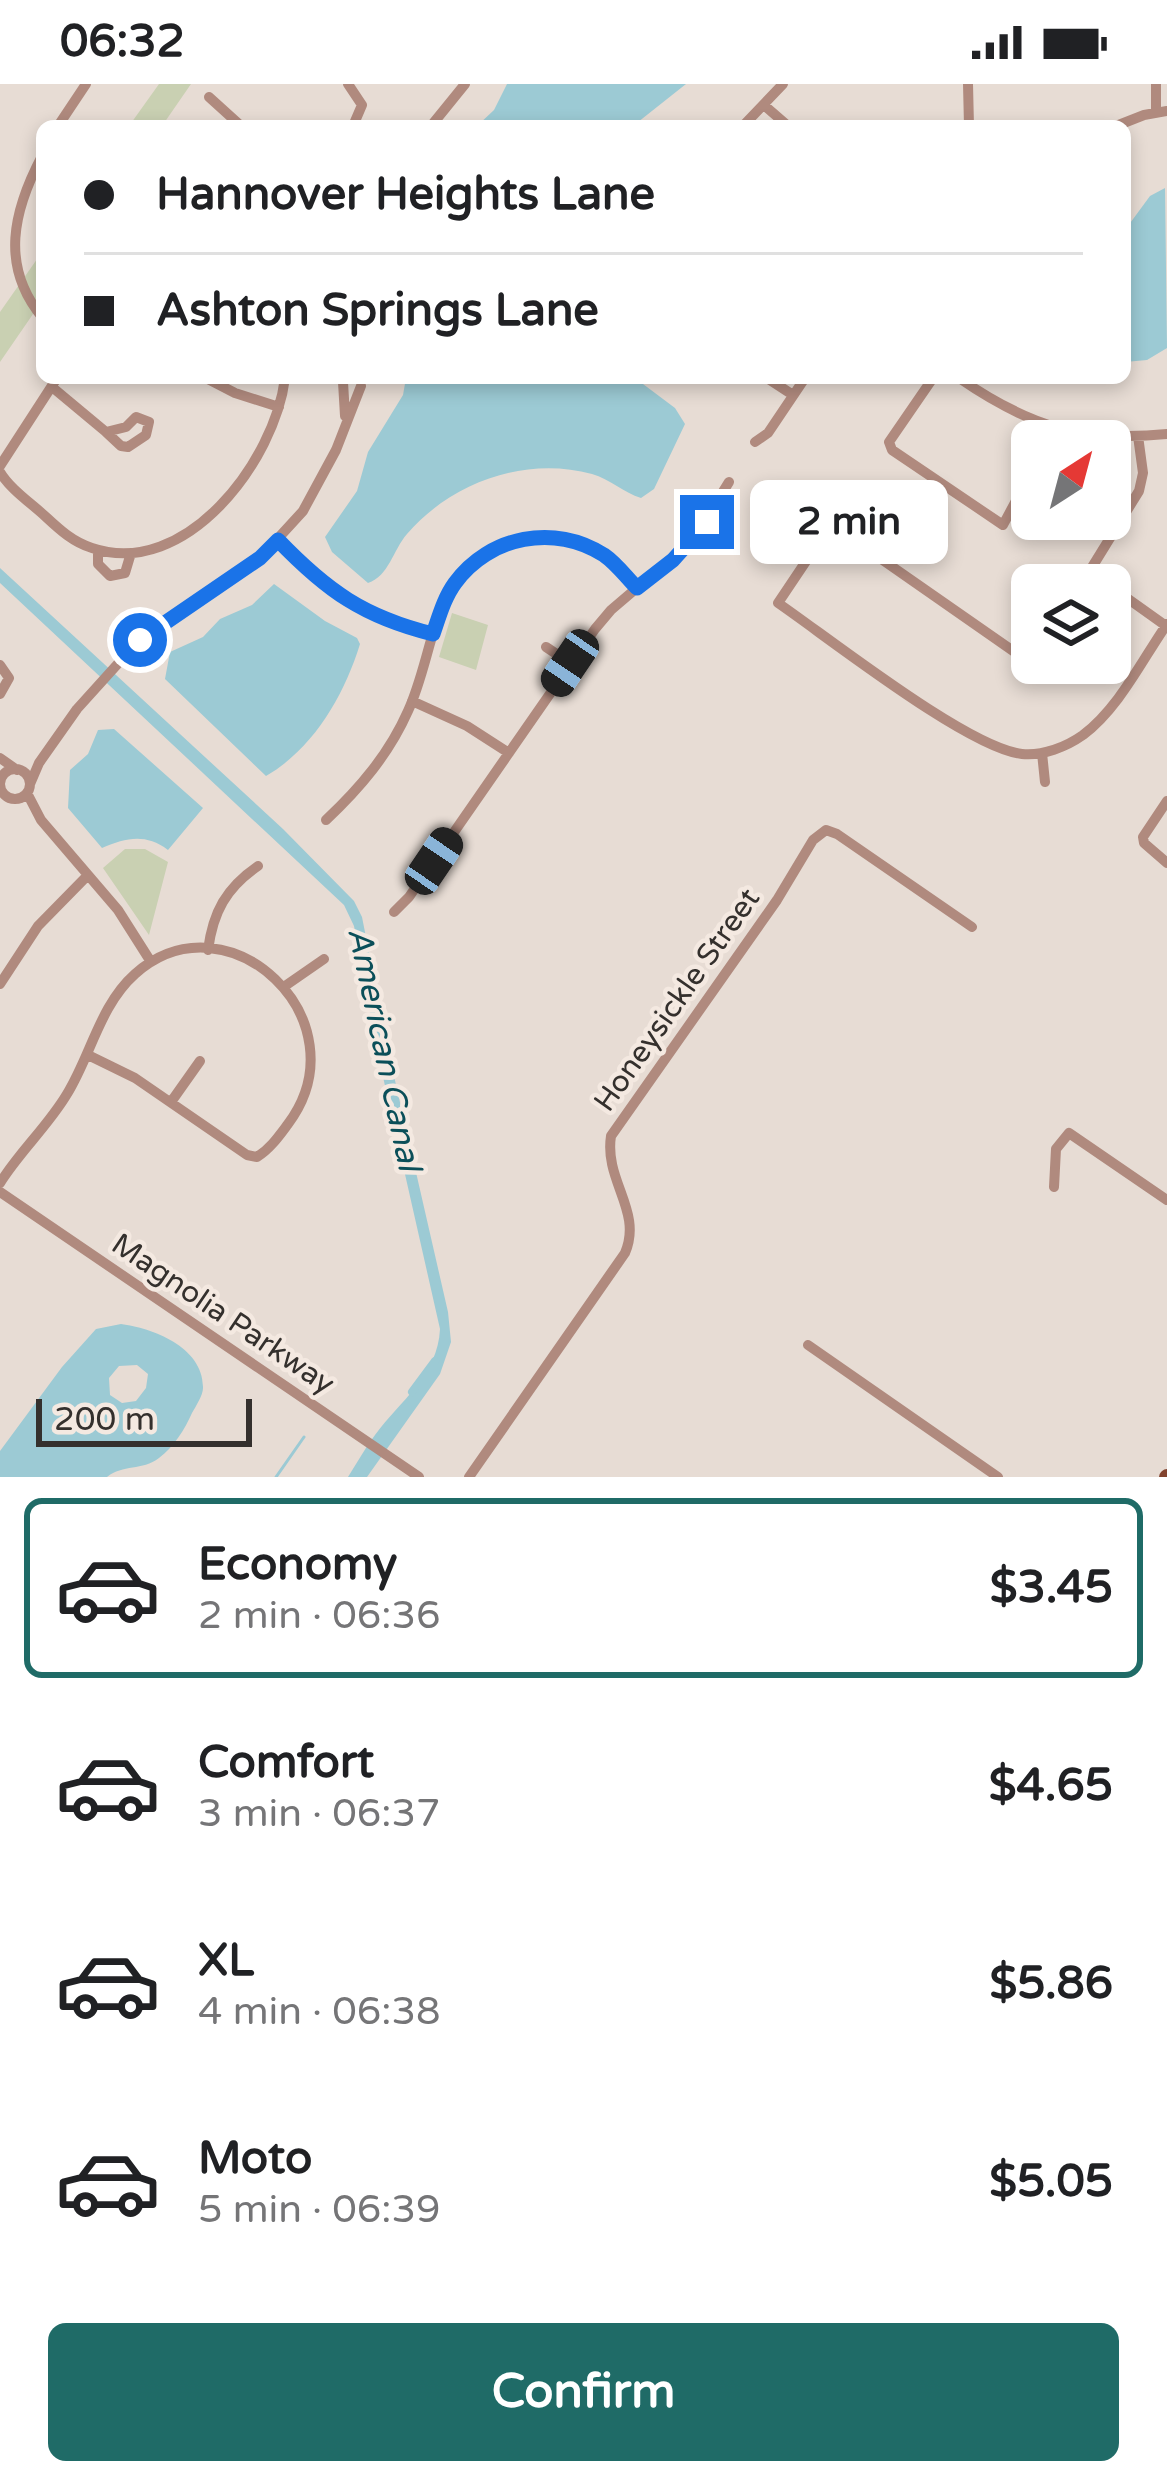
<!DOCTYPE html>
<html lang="en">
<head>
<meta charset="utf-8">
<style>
  body { margin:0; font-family:"Varela Round",sans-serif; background:#f6f6f6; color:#202124; height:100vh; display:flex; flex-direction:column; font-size:45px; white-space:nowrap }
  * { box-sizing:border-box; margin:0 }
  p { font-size:39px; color:#757577 }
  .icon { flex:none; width:66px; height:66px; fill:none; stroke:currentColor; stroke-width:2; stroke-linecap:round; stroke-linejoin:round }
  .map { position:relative; height:1393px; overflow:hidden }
  .drawer { display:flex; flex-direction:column; background:#fff; flex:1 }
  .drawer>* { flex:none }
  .top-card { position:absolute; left:36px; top:36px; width:1095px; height:264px; border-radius:18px; box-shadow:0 6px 18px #0003; display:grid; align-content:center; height:264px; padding:0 48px; background:#fff }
  .needle { width:78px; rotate:36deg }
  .fabs { position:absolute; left:1011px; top:336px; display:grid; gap:24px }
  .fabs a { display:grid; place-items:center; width:120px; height:120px; border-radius:18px; background:#fff; box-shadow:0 6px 18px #0003; font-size:60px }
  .scale { position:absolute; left:36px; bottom:30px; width:216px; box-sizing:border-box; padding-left:12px; border:6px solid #34302d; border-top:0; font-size:33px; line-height:42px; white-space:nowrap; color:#34302d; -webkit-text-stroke:9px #f4e9e1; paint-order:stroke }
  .end { position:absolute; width:54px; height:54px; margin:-27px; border:15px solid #1a73e8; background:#fff; box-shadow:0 0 0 6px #fff }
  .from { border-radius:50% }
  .bubble { position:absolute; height:84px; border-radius:18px; background:#fff; box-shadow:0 6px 18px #0003; font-size:39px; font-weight:800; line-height:84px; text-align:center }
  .car { position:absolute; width:36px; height:72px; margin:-36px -18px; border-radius:15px; box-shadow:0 0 9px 3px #0007; background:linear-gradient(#222 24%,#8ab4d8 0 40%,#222 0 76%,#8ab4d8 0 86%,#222 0) }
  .top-card b { display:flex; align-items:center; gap:42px; height:114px; font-size:45px }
  .top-card b+b { border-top:3px solid #e0e0e0 }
  .top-card i { width:30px; height:30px; background:#202124 }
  ul { padding:21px 0 0; list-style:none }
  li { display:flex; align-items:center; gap:36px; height:180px; margin:0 24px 18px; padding:0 24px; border:6px solid transparent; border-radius:18px }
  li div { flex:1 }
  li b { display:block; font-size:45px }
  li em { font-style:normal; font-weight:800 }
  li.selected { border-color:#1f6b67 }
  li>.icon { width:108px; height:108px; stroke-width:1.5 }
  .cta { display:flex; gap:24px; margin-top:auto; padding:24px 48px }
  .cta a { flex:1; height:138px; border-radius:18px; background:#1f6b67; color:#fff; font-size:48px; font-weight:800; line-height:138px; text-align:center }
  .status { display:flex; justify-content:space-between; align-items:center; height:84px; padding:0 60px; background:#fff; direction:ltr }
  .status svg { height:33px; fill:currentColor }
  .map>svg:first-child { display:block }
</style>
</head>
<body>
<div class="status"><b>06:32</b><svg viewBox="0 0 49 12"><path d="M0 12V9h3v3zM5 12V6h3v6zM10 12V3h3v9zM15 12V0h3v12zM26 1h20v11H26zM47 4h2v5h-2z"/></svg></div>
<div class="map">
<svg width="1167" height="1393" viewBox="0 0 1167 1393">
  <rect width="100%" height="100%" fill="#e7dcd4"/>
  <path fill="#c9d0b2" d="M159 0H191L162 42H129Z
    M42 168V217L0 278V228Z
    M452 529 488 541 476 586 439 573Z
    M125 765H145L168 778 149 851 103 784Z"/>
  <path fill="#9ccad4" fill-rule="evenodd" d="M507 0H686L633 42H477L494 26Z
    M1165 104 1167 264 1147 276 1125 278V146L1150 112Z
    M406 294H635L675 324 685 340 654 405 641 414C624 409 610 395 592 390 525 372 452 398 407 450 393 466 389 492 368 499L332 468 325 453 357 407 368 368 403 311Z
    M0 484 283 745 354 817 362 833 391 979 448 1228 451 1258 440 1290 367 1393H348C357 1379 365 1364 375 1351 400 1317 438 1291 440 1245L376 962 354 842 344 821 0 499Z
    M274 500 325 537 357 554 360 560C344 612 313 665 266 692L165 595 170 568 203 553 220 535 252 521Z
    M114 645 203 724 168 766C145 749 126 754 102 764L68 724 70 686 88 670 98 646Z
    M121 1240C152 1244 204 1263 203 1304 203 1311 196 1322 192 1329 185 1345 173 1364 159 1374 142 1387 123 1380 107 1393H0V1367L62 1283 96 1245ZM137 1281 148 1290 146 1304 136 1317 122 1319 110 1311 109 1294 119 1282Z"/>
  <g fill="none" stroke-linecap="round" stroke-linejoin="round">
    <path stroke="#9ccad4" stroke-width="3" d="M276 1393 304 1353"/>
    <path stroke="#9ccad4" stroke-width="8" d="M412 1308 435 1277"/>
    <path stroke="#b08a7e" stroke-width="10" d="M348 0 362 21 353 42
      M968 0 969 42
      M1156 0V28
      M209 13 241 42
      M765 22 788 42
      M58 42 86 0
      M431 42 465 0
      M743 42 783 0
      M1116 42 1144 31 1167 27
      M42 72C13 127 0 182 42 233
      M206 294 235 309 279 323
      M767 294 793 311
      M933 294 889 358 892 366 1003 441 1032 387
      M959 294C1030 343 1080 358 1167 350
      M343 298 345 332
      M52 303 106 348
      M136 333 149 338 146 351 128 363 121 362 106 348 126 343Z
      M755 358 768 349 805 294
      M0 382 57 294
      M0 388C10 405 31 419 46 433 60 446 73 458 92 464 186 496 275 376 285 294
      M278 456C329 507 363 532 433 551
      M98 466V480L110 492 125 489 131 469
      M1081 501 1139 407 1143 389 1138 352
      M1110 502 1166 542
      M546 563 570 579
      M1032 569 1026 576 831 440 778 519C829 554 968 664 1022 670 1043 672 1066 663 1083 651 1119 624 1142 576 1167 540
      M0 581 9 594 0 610
      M412 617 467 642 509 669
      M1042 669 1045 698
      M0 674 17 686
      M0 700a15 15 0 1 1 30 0a15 15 0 1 1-30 0Z
      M30 700 39 679 77 625 133 563 260 474 303 427 336 366 361 302
      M27 709 41 736 118 826 151 878
      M1167 717 1143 753 1144 759 1167 779
      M326 736C360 704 389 670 408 627 426 588 430 542 451 505 483 453 553 438 604 472 617 480 626 493 636 504
      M394 828 409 813 595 545 611 526 693 456 729 398
      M208 866C213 828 226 804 258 782
      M0 900 38 842 88 791
      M285 902 324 875
      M171 1018 200 977
      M0 1099C20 1067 48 1042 67 1010 91 971 100 921 135 890 228 807 365 937 288 1040 279 1052 270 1065 257 1073L247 1071 135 994 88 971
      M1054 1103 1056 1065 1069 1049 1167 1116
      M0 1108 419 1393
      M808 1261 998 1393
      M469 1393 625 1169C643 1127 604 1097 611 1052L777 816 813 756 826 746 837 750 972 843"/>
    <path stroke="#82432e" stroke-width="14" d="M1166 1393 1167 1392"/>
  </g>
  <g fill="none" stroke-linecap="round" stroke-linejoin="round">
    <path stroke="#1a73e8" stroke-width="15" d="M140 556 260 474 278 456C327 507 364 533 433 550 439 533 444 514 455 499 489 452 555 439 604 471 617 480 626 493 637 504L673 476 707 438"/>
  </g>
  <g text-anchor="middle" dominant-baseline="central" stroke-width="9" stroke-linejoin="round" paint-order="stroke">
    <g font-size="30" fill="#34302d" stroke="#f4e9e1">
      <text transform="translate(677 916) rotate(-55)">Honeysickle Street</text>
      <text transform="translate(223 1230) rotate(34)">Magnolia Parkway</text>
    </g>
    <g font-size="33" font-style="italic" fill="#0b4f59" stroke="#f4e9e1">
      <text transform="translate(384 965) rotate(78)">American Canal</text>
    </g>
  </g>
</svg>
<div class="fabs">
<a><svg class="needle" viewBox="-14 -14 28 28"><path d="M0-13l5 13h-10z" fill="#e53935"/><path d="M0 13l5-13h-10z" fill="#757577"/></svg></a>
<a><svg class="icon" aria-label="layers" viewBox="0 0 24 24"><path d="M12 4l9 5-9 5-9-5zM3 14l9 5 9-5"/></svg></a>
</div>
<div class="scale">200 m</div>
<i class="end from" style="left:140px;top:556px"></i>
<i class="end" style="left:707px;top:438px"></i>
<div class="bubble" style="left:750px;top:396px;width:198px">2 min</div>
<i class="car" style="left:570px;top:579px;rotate:214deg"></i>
<i class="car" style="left:434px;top:777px;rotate:34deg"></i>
<div class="top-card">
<b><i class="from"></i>Hannover Heights Lane</b>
<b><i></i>Ashton Springs Lane</b>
</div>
</div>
<section class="drawer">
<ul>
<li class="selected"><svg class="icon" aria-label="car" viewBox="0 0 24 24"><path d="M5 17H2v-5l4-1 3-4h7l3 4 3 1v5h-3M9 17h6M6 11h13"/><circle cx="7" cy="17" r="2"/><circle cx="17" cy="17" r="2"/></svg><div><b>Economy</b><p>2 min · 06:36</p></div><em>$3.45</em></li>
<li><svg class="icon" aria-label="car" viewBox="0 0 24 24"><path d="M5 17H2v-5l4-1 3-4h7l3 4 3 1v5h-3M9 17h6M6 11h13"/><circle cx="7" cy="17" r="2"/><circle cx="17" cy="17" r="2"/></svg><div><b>Comfort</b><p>3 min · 06:37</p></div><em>$4.65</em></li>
<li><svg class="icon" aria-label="car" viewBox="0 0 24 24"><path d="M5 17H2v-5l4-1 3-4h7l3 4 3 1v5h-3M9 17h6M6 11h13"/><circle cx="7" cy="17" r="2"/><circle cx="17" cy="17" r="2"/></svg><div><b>XL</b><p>4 min · 06:38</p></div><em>$5.86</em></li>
<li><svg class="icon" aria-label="car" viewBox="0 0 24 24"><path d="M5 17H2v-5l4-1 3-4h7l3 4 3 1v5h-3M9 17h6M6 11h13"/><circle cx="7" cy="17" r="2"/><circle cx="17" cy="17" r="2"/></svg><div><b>Moto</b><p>5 min · 06:39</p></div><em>$5.05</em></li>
</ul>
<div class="cta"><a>Confirm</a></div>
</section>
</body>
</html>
